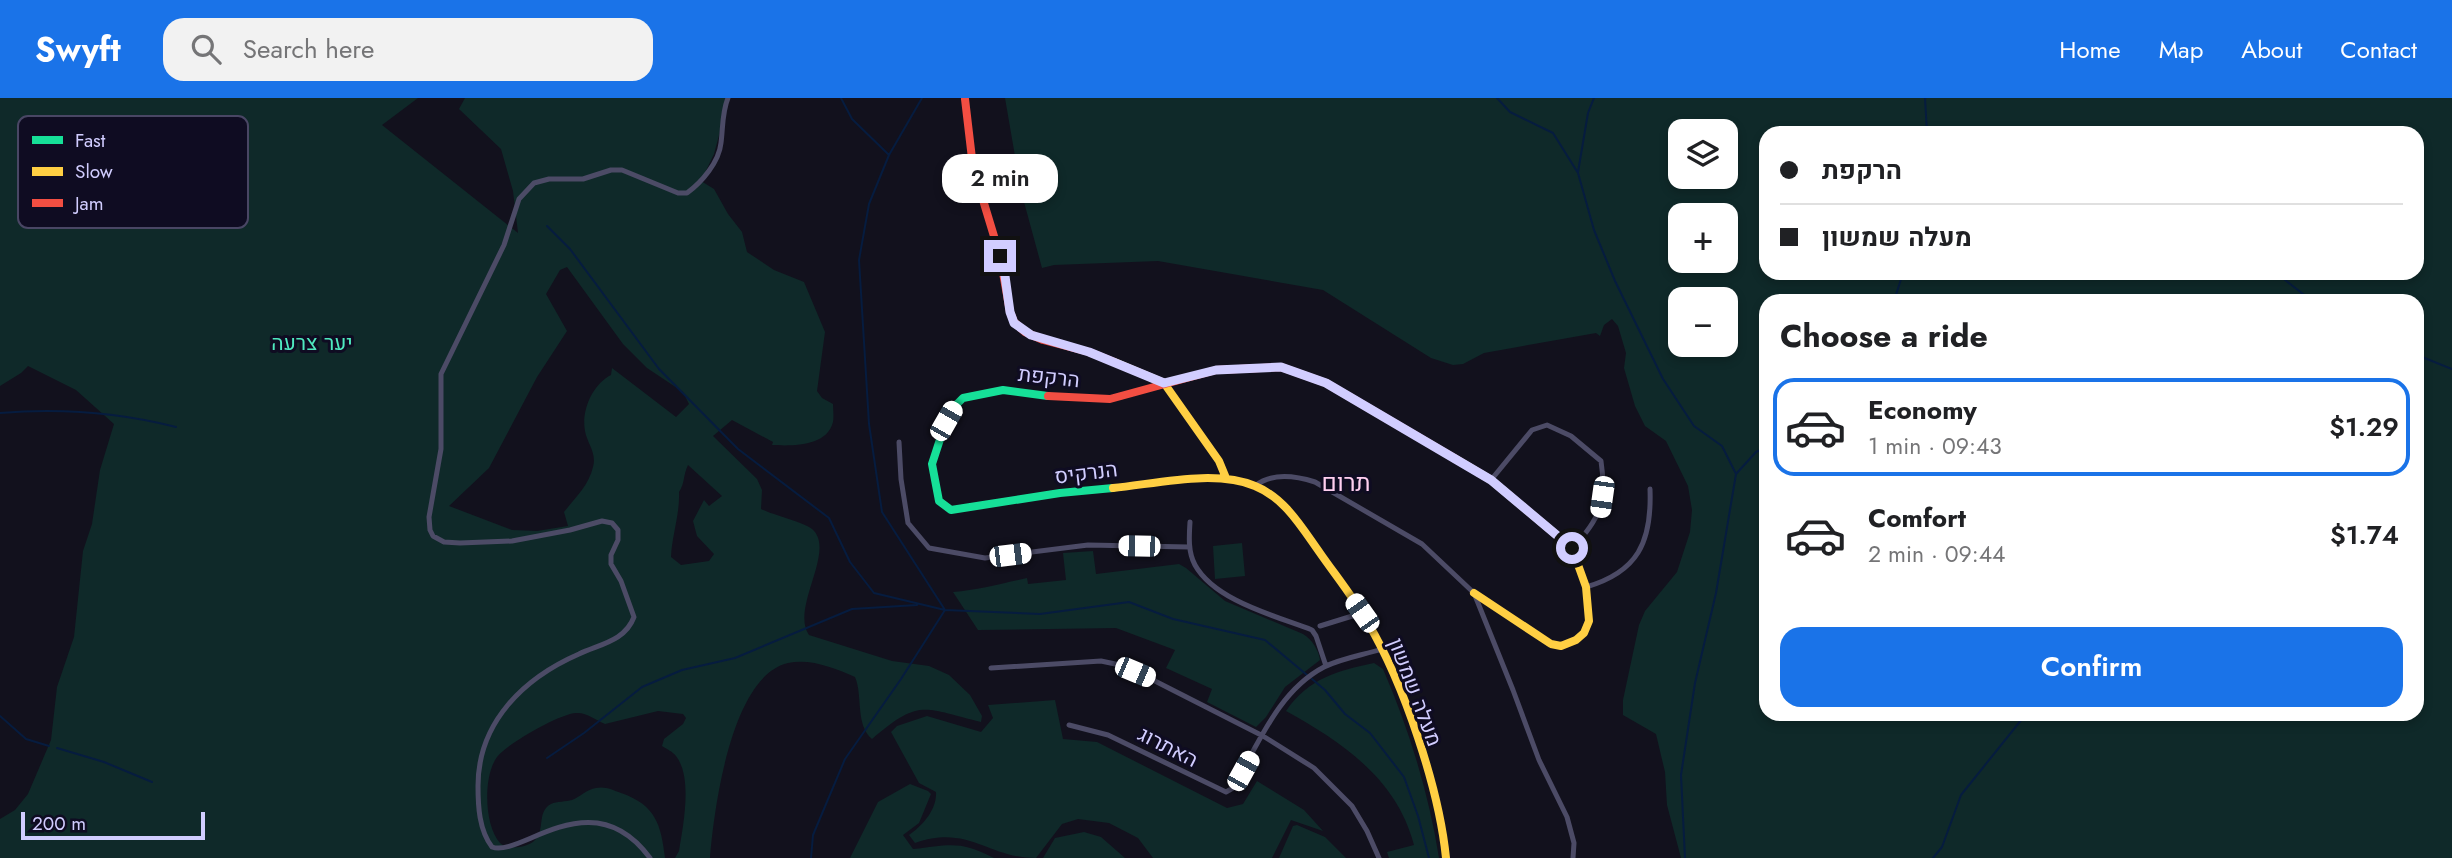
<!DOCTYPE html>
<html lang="en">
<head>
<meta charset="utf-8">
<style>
  body { margin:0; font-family:Jost,Heebo,sans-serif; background:#f2f2f2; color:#202124; height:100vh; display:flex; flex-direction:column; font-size:26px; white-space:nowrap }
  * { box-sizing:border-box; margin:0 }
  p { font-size:23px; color:#757577 }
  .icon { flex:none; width:38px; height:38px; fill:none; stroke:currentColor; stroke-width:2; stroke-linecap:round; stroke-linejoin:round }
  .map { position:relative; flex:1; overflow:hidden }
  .details { position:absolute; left:1759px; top:196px; width:665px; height:427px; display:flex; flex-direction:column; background:#fff; border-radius:21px; box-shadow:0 4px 10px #0003 }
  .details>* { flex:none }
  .guide { position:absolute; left:1759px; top:28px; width:665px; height:154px; border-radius:21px; box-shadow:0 4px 10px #0003; display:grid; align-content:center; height:154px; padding:0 21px; background:#fff }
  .fabs { position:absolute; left:1668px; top:21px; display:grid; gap:14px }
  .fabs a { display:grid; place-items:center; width:70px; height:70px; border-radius:14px; background:#fff; box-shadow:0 4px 10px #0003; font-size:35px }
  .scale { position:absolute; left:21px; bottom:18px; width:184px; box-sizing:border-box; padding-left:7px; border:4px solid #d1cdff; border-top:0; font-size:19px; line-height:24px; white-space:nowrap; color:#d1cdff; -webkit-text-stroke:5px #0f0c22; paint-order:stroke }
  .end { position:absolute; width:32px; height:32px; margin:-16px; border:9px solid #d1cdff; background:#111; box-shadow:0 0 0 4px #111 }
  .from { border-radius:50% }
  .bubble { position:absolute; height:49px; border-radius:21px; background:#fff; box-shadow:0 4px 10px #0003; font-size:23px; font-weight:600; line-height:49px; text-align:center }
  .car { position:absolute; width:21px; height:42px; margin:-21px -10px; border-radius:9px; box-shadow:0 0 5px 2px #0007; background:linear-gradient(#fff 24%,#345 0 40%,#fff 0 76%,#345 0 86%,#fff 0) }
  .guide b { display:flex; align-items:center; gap:24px; height:66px; font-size:26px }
  .guide b+b { border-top:2px solid #e0e0e0 }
  .guide i { width:18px; height:18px; background:#202124 }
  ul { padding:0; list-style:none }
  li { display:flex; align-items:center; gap:21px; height:98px; margin:0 14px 10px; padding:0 7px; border:4px solid transparent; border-radius:21px }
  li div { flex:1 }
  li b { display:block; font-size:26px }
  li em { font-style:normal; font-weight:600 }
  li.current { border-color:#1a73e8 }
  li>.icon { width:63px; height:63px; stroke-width:1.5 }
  h2 { padding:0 21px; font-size:32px; line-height:84px }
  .button { display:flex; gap:14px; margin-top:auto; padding:14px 21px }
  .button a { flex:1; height:80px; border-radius:21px; background:#1a73e8; color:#fff; font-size:28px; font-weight:600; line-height:80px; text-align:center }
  header { display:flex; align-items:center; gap:42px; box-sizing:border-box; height:98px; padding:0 35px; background:#1a73e8; color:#fff }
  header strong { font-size:33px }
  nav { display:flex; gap:38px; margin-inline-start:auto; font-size:24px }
  .search { width:490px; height:63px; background:#f2f2f2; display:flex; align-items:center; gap:18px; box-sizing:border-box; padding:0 24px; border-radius:21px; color:#757577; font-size:26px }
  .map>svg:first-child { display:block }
</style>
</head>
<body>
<header>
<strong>Swyft</strong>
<div class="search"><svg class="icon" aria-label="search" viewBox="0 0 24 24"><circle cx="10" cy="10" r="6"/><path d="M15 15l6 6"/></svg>Search here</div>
<nav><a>Home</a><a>Map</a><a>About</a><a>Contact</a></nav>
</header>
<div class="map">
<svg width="2452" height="760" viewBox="0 0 2452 760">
  <rect width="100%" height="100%" fill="#12111d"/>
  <path fill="#0f2929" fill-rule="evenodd" d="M0 0H418L382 27 518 135 513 93 501 51 459 11 465 0H729L714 56 701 83 714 91 728 116 742 134 747 154 774 172 804 184 825 234 817 293 822 300 833 306C833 311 834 318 833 324 827 349 791 348 772 347L773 344 732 322 713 338 757 381 762 392 761 411C773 417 804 424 812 431 837 452 790 510 809 537L892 563 929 568 949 577 970 597 982 618 981 624C923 610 920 600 872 641 855 627 863 597 855 579 835 570 810 560 788 565 731 578 714 711 710 760H675L679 753C683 728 693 680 676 658 673 654 667 651 662 648L664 641 683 626 686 620 683 616 658 613 605 626C596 622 586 614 576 615 559 616 507 646 497 659 483 678 484 727 500 745 507 752 526 750 534 743 546 733 536 714 551 706 557 703 566 704 572 702 580 699 587 691 596 690 605 688 613 692 621 695 656 707 661 727 665 760H0V721L15 712 28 696 51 642 57 589 74 539 83 453 92 426 100 372 114 326 76 292 28 268 21 275 0 288ZM567 169 623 246 647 270 683 294 689 306 676 319 612 270 611 277C593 286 581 312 585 333 587 345 597 355 593 369 589 387 575 400 564 414L568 428 537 433 512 432 449 408 489 370 537 279 567 233 546 196 560 172ZM688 367 722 398 709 408 704 402 693 423 697 438 714 456 709 463 681 467 671 459C672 437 680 416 679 394 685 385 683 377 688 367Z
    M1005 0H2452V760H1681L1667 707 1665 674 1656 636 1623 617V602L1639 527 1645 513 1677 474 1690 434 1692 412 1688 388 1666 343 1645 328 1635 308 1624 270 1626 255 1618 228 1612 221 1604 227 1600 238 1596 235 1484 255 1463 266 1453 267 1431 260 1323 192 1158 163 1054 167 1042 170 1021 93ZM1726 33V79H1680V33ZM2417 35V175H1766V35ZM1680 117H1726V163H1680ZM1726 201V247H1680V201ZM2417 203V616H1766V203Z
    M1242 445 1245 478 1215 481 1213 448Z
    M1093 453 1096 476 1179 466 1186 470 1225 503 1303 536C1312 541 1319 553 1320 562L1285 589 1266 619 1256 629 1207 604 1212 591 1166 570 1175 552 1116 530 978 532 953 494C978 492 1003 485 1027 480L1028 486 1066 482 1063 455Z
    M1374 565 1383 571C1409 631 1429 696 1439 760H1389L1387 754 1414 747C1397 681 1342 644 1286 613 1309 580 1337 573 1374 565Z
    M1055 602 1063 641 1097 644 1227 710 1243 706 1257 683 1304 712 1323 733 1291 722 1272 760H1153L1138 740 1109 725 1078 721 1062 726 1036 760C987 760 969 726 915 745L909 737C922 728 937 712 936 694L919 685 891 634 897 628 927 618 981 634 993 620 988 607Z
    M910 686 928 693 931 696 919 725 903 737 913 751C949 747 960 742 994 760H850L878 704Z
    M1297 727 1325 739 1346 760H1279L1293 728Z
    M1084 734 1101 739 1125 760H1043L1055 740Z"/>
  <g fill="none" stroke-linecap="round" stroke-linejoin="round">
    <path stroke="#061c3f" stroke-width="2" d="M841 0 852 21 889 57
      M1497 0 1510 14 1553 35 1578 75 1594 132 1615 183 1663 281 1694 328 1722 348 1736 376 1716 495 1695 585 1681 677 1685 760
      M1925 0 1927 35
      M1578 74 1588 15 1594 0
      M547 128 570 151 659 271 738 351 829 420 850 464 874 495 945 512 1040 516 1129 504 1173 521 1265 542 1307 577
      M2276 175 2312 203
      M1894 203 1903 175
      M2417 257 2452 271
      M0 315C60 310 117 314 176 329
      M1736 376 1756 354 1766 349
      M1312 581 1325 592 1345 616 1370 635 1404 679 1418 718 1429 760
      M0 618 26 641 49 648
      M57 650 104 664 152 684
      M547 660 584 635 642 589 682 572 735 560 852 511 917 507
      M811 760 813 737 845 661 901 581 945 512 882 414 869 326 859 162 869 106 889 57 922 0
      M1933 760 1942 749 1961 697 2026 616"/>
    <path stroke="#4c4b66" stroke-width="5" d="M899 344 901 381 908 425 929 450 985 460 1088 447 1189 449
      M1491 382 1532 332 1547 327 1571 338 1601 363C1607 403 1600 422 1572 450
      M1255 388C1272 374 1296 378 1315 384L1422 446 1474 495 1513 592 1539 662 1567 719 1574 745 1573 760
      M1190 424C1189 439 1188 454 1195 467 1215 503 1276 518 1312 532L1316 538 1326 568
      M1586 489C1638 474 1652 444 1650 391
      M1320 528 1362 515
      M991 570 1101 563 1120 567 1149 580 1263 638 1314 670 1352 708 1367 733 1379 760
      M1069 627 1108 637 1226 694 1233 690C1258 647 1278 593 1324 569 1342 560 1364 557 1382 551
      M650 760C592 681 521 760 492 749 479 732 478 708 478 688 478 624 524 580 579 556 600 546 625 543 634 519L621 483 611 466V457L618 442V432L612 425 602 423 570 432 512 443 460 445 444 444 433 438 430 432 429 419 441 351V276L504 147 519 101 534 85 549 81H583L611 72H622L678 95H687C702 84 719 64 721 45 723 30 722 14 728 0"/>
    <path stroke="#16e098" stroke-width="8" d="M1048 298 1003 292 963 300 954 309 946 323 932 366 939 403 951 412 1060 395 1113 390"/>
    <path stroke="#ffcf43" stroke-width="8" d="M1114 264 1164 285 1219 363 1226 380
      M1454 360 1491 382 1572 450 1586 489 1589 523 1584 535 1576 542 1561 548 1551 546 1474 495
      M1113 390C1155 386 1215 371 1255 388 1285 400 1302 430 1320 455 1336 478 1354 500 1368 525 1404 586 1439 690 1446 760"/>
    <path stroke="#f24e42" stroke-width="8" d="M965 1 973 69 1000 158 1010 214 1014 224 1025 234 1043 242 1089 254 1114 264
      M1048 298 1110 301 1216 272 1281 269 1326 285 1454 360"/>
  </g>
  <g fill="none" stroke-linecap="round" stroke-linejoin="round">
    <path stroke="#d1cdff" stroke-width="9" d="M1000 158 1005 178 1010 214 1014 225 1031 237 1089 254 1164 285 1216 272 1281 269 1326 285 1491 382 1572 450"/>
  </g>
  <g text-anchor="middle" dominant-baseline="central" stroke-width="6" stroke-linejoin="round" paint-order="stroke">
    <g font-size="21" fill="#4fe9bf" stroke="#0f0c22">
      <text x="312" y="245">יער צרעה</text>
    </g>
    <g font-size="21" fill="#d1cdff" stroke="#0f0c22">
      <text transform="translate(1049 279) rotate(6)">הרקפת</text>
      <text transform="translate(1086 375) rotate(-7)">הנרקיס</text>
      <text transform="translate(1415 594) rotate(69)">מעלה שמשון</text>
      <text transform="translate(1168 649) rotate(27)">האתרוג</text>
    </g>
    <g font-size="24" fill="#ffcfef" stroke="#0f0c22">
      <text x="1346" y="384">תרום</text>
    </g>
  </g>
  <rect x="18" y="18" width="230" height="112" rx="10" fill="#0f0c22" stroke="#494664" stroke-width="2"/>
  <rect x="32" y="38" width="31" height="8" fill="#16e098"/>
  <rect x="32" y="69" width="31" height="9" fill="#ffcf43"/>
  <rect x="32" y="101" width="31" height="8" fill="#f24e42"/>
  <g font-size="19" fill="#d1cdff">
    <text x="75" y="49">Fast</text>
    <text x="75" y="80">Slow</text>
    <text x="75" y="112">Jam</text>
  </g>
</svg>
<div class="fabs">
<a><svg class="icon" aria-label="layers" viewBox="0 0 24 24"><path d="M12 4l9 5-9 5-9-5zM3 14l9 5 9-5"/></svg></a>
<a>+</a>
<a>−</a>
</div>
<div class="scale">200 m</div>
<i class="end from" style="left:1572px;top:450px"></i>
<i class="end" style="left:1000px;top:158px"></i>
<div class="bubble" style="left:942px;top:56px;width:116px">2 min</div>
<i class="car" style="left:946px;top:323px;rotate:30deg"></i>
<i class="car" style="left:1602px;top:399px;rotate:188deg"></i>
<i class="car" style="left:1139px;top:448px;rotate:271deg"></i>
<i class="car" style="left:1010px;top:457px;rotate:83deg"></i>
<i class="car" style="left:1362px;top:515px;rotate:325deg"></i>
<i class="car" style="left:1135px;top:574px;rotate:113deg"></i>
<i class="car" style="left:1243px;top:673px;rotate:29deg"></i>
<div class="guide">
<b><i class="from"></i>הרקפת</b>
<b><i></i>מעלה שמשון</b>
</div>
<section class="details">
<h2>Choose a ride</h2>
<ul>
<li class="current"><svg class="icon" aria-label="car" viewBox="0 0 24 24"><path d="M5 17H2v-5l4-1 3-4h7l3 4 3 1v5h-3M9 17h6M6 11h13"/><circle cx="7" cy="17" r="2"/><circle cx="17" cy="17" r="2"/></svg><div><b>Economy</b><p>1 min · 09:43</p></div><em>$1.29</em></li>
<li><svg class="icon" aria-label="car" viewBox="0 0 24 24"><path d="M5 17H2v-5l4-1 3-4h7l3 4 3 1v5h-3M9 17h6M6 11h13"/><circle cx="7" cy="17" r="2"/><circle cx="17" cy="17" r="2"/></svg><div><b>Comfort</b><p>2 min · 09:44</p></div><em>$1.74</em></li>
</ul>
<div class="button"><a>Confirm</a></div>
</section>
</div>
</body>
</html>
